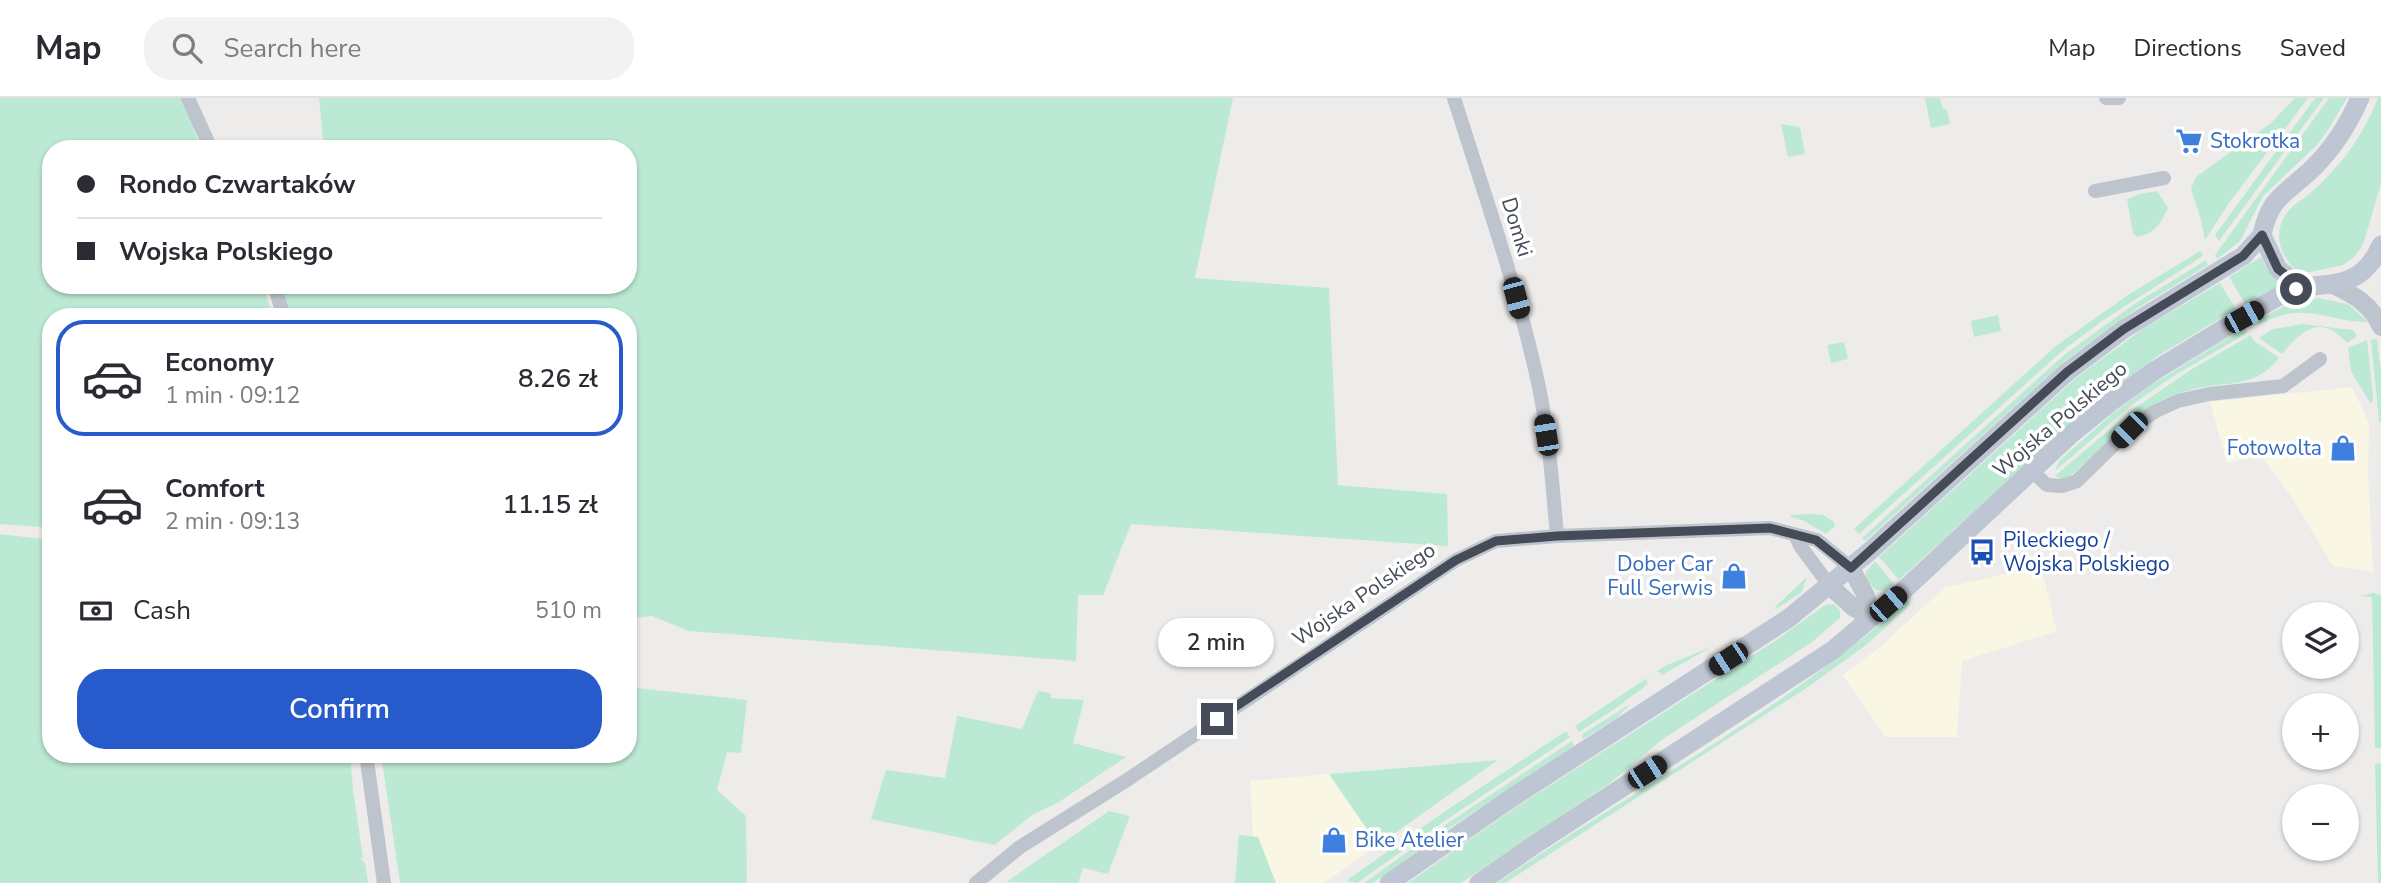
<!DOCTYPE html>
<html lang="en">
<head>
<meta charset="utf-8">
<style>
  body { margin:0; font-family:"Nunito Sans",sans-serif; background:#f2f2f3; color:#2b2b33; height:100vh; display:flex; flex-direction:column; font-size:26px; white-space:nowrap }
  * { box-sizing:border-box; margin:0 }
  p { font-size:23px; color:#7c7c81 }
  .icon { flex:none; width:38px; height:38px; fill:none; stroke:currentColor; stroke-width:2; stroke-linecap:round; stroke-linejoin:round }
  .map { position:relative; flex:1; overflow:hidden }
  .side { position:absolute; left:42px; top:210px; width:595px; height:455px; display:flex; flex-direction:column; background:#fff; border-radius:28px; box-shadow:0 2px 5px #0004 }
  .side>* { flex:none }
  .top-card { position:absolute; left:42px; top:42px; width:595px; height:154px; border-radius:28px; box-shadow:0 2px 5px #0004; display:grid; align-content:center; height:154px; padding:0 35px; background:#fff }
  .controls { position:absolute; left:2282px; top:504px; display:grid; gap:14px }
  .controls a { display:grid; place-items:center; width:77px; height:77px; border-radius:50%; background:#fff; box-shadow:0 2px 5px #0004; font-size:35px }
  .end { position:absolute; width:32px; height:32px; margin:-16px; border:9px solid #454c57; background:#fff; box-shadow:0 0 0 4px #fff }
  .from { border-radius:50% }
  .bubble { position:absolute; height:49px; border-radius:24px; background:#fff; box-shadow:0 2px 5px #0004; font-size:23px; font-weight:600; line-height:49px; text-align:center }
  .car { position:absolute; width:21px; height:42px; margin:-21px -10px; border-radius:9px; box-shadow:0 0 5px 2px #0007; background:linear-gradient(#222 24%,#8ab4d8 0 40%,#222 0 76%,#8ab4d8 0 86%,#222 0) }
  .top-card b { display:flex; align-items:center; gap:24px; height:66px; font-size:26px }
  .top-card b+b { border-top:2px solid #e1e1e2 }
  .top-card i { width:18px; height:18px; background:#2b2b33 }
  ul { padding:12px 0 0; list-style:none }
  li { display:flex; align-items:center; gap:21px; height:116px; margin:0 14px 10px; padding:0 21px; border:4px solid transparent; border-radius:28px }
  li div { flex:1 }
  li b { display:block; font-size:26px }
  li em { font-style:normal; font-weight:600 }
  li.current { border-color:#275bcc }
  li>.icon { width:63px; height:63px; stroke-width:1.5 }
  .pay { display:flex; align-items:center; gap:18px; height:77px; padding:0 35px; font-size:26px }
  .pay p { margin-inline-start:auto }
  .action { display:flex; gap:14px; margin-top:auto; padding:14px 35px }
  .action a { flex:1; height:80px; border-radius:28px; background:#275bcc; color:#fff; font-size:28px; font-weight:600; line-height:80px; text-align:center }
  header { display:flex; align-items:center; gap:42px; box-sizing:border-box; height:98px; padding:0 35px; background:#fff; border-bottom:2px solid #e1e1e2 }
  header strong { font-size:33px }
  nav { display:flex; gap:38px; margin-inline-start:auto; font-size:24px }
  .search { width:490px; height:63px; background:#f2f2f3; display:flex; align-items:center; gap:18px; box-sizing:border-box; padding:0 24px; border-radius:28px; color:#7c7c81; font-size:26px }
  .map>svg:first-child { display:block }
</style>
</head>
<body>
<header>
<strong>Map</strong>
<div class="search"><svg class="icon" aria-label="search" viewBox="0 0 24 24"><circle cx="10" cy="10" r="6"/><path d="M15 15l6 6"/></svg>Search here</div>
<nav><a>Map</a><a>Directions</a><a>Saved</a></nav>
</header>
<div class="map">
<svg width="2381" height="785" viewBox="0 0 2381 785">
  <rect width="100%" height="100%" fill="#eeeceb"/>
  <path fill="#f9f6e4" d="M2352 289 2369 325 2368 373 2373 474 2333 468 2290 397 2261 357 2227 365 2210 304Z
    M2041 468 2057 533 1962 563 1957 639H1885L1843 577 1878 551 1944 490Z
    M1329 676 1378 747 1324 785H1276L1258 739H1253L1250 683Z"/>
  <path fill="#bce9d3" d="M0 0H183L201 51H51V187H263L273 219H51V430L0 426Z
    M319 0H1233L1195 180 1329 190 1338 387 1447 396 1448 448 1131 426 1103 497H1078L1076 563 689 533 652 518 628 521V219H285L274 187H628V51H324Z
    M1925 0H1940L1943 11H1947L1950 26 1931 30Z
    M2295 0H2308L2229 105 2205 142 2201 122 2191 91 2196 79 2271 25Z
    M2315 0H2324L2219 143 2215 137Z
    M2329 0H2347L2330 29 2317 47 2263 98 2240 143 2217 161 2215 157Z
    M2378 0H2381V86L2363 147 2355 158 2343 167 2301 176C2281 162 2271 136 2287 115 2292 107 2301 103 2308 97 2319 88 2329 77 2339 66 2356 46 2368 24 2378 0Z
    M1781 26 1800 29 1805 56 1788 59Z
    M2157 93 2168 110C2160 126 2156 135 2137 139L2133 136 2127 101 2140 96Z
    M2200 153 2203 158 2105 221 2062 253 1859 436 1854 431 2057 247 2128 197Z
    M2261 159 2269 174 2280 187 2245 206 2229 179Z
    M2206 162 2208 167 2136 211 2067 261 1865 443 1862 440 2064 257 2133 207Z
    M2220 185 2236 211 2158 258 2092 306 1899 482 1879 459 2076 280 2144 230Z
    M2318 200 2348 206 2368 224C2326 224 2305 202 2260 226L2255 224 2290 205Z
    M1998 217 2001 233 1974 239 1971 223Z
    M2302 226 2352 232 2356 235V239L2347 245C2321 215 2302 232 2282 256L2259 240 2273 231Z
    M2246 229 2247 235 2172 279 2133 306 2055 373 2059 363 2111 317 2151 287Z
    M2251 237 2254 243 2279 260C2254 292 2226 282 2191 292 2132 307 2114 343 2070 378L2062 381 2055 378 2135 310 2192 271Z
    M2377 241 2381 274V324H2379L2371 242Z
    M2367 242 2373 298V304L2370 305 2351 273 2348 250Z
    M1844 244 1848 261 1831 265 1827 247Z
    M1812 416 1823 417 1834 424 1835 428 1826 436 1804 423 1791 419V417Z
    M0 436 51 442V656H350L353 691 363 760H360L365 765 368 785H0Z
    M1875 463 1894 486 1884 492H1876L1866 482V474Z
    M1807 479 1802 494 1776 511 1775 509Z
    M2373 495 2381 497V650H2375L2372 499 2361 498Z
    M1908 502 1910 507 1866 547 1808 589 1505 785H1497C1633 692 1785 612 1908 502Z
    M1834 506 1840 512V520L1812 544 1663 641 1610 685 1461 785H1408L1515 710 1778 541 1825 507Z
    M1713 548 1662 577 1658 573 1646 581 1648 586 1616 610 1579 634 1575 628 1665 568Z
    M628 589 747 602 741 655 727 654 717 692 746 718 747 785H400L381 656H628Z
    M1038 593 1051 595V600L1084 602 1073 645 1126 659 1059 704 1032 717 995 747 871 721 886 672 945 680 957 618 1022 631Z
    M1630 606 1617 620 1583 641 1581 637Z
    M1566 633 1570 639 1446 722 1357 785 1346 783 1441 716Z
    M1572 643 1574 648 1451 729 1373 785H1364L1448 725Z
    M1498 662 1378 747 1329 676Z
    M2381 665V785H2378L2375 666Z
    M1109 713 1130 718 1108 776 1083 770 1078 785 1006 784Z
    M1239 737 1258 739 1276 785H1235Z"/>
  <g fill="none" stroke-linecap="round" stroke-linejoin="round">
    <path stroke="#bdc4cd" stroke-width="14" d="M188 0 211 51
      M1454 0C1482 89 1513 177 1534 267 1548 323 1552 381 1557 438
      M2106 0H2119
      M2095 93 2164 80
      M274 187 284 219
      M2032 373 2047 387 2062 388 2077 383 2129 332 2154 314 2178 303 2209 296 2283 288 2320 261
      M1795 437 1801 449 1830 488
      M366 656 384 785
      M976 785 1020 749 1127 682 1456 462 1496 443 1557 438 1770 430 1817 442 1851 470"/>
    <path stroke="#bdc4cd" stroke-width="18" d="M2333 187C2353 196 2372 207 2381 229
      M1851 470 1866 498 1872 520
      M1830 488 1854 510 1872 520"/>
    <path stroke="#bfc6d3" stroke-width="19" d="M2360 0C2349 25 2334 49 2314 69 2288 95 2270 97 2262 137L2278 171 2301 189C2339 186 2364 186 2381 147
      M1389 785 1510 701 1789 520 1870 453 2067 274 2124 231 2243 158 2262 137
      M1479 785 1537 745 1833 552 1904 492 2069 338 2112 303 2154 273 2233 225 2279 198 2301 189"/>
  </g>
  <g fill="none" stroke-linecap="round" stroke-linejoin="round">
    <path stroke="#454c57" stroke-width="9" d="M1217 621 1456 462 1496 443 1557 438 1770 430 1816 442 1851 470 2067 274 2124 231 2243 158 2262 137 2278 171 2301 189 2296 191"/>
  </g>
  <defs>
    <g id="supermarket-bare" transform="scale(2.1)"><path d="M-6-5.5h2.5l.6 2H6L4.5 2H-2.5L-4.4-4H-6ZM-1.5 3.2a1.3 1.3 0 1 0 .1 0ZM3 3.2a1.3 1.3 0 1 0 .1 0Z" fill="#3f7fe0" stroke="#fff" stroke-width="2.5" paint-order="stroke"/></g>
    <g id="shop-bare" transform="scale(2.1)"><path d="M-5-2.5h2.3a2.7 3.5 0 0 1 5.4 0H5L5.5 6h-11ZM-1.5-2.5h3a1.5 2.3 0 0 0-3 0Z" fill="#3f7fe0" stroke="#fff" stroke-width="2.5" paint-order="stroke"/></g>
    <g id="bus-bare" transform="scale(2.1)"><path d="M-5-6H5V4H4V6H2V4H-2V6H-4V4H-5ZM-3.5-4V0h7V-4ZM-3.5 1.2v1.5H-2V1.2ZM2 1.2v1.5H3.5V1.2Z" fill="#1a4fb4" stroke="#fff" stroke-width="2.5" paint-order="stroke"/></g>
  </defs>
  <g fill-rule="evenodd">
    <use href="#supermarket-bare" x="2189" y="43"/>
    <use href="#shop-bare" x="2343" y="350"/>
    <use href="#bus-bare" x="1982" y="454"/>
    <use href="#shop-bare" x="1734" y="478"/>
    <use href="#shop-bare" x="1334" y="742"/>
  </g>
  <g text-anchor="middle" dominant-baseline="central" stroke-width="7" stroke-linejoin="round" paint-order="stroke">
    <g font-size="21" fill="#366cbe" stroke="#fff" text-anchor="start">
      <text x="2210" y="43">Stokrotka</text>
      <text x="2322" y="350" text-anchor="end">Fotowolta</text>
      <text x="1713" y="466" text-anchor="end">Dober Car<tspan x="1713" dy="24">Full Serwis</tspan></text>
      <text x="1355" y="742">Bike Atelier</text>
    </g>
    <g font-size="21" fill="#454c57" stroke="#fff">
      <text transform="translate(1517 129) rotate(73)">Domki</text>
      <text transform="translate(2060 321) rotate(-40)">Wojska Polskiego</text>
      <text transform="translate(1364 496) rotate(-34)">Wojska Polskiego</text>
    </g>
    <g font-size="21" fill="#164399" stroke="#fff" text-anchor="start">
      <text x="2003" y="442">Pileckiego /<tspan x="2003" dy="24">Wojska Polskiego</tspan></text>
    </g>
  </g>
</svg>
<div class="controls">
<a><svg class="icon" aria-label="layers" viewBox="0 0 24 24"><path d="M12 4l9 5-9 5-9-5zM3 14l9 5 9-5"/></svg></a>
<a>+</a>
<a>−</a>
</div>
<i class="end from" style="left:2296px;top:191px"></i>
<i class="end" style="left:1217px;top:621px"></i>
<div class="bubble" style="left:1158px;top:520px;width:116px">2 min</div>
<i class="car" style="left:1516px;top:200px;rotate:165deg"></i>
<i class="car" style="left:2244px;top:219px;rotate:61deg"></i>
<i class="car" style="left:2129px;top:332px;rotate:225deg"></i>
<i class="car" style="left:1546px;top:337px;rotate:351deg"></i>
<i class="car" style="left:1888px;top:506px;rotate:49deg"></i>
<i class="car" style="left:1728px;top:561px;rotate:237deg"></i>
<i class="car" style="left:1647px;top:674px;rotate:57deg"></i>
<div class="top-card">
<b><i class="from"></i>Rondo Czwartaków</b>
<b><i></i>Wojska Polskiego</b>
</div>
<section class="side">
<ul>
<li class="current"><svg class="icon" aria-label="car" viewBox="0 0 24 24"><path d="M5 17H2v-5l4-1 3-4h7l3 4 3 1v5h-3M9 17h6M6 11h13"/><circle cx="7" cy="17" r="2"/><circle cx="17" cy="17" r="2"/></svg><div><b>Economy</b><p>1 min · 09:12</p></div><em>8.26 zł</em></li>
<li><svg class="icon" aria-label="car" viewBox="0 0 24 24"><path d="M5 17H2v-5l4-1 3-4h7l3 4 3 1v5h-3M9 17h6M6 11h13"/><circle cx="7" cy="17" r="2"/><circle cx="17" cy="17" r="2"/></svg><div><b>Comfort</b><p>2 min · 09:13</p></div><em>11.15 zł</em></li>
</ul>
<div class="pay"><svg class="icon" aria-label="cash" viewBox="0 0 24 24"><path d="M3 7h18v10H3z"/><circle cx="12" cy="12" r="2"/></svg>Cash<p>510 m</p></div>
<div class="action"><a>Confirm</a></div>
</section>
</div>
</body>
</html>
